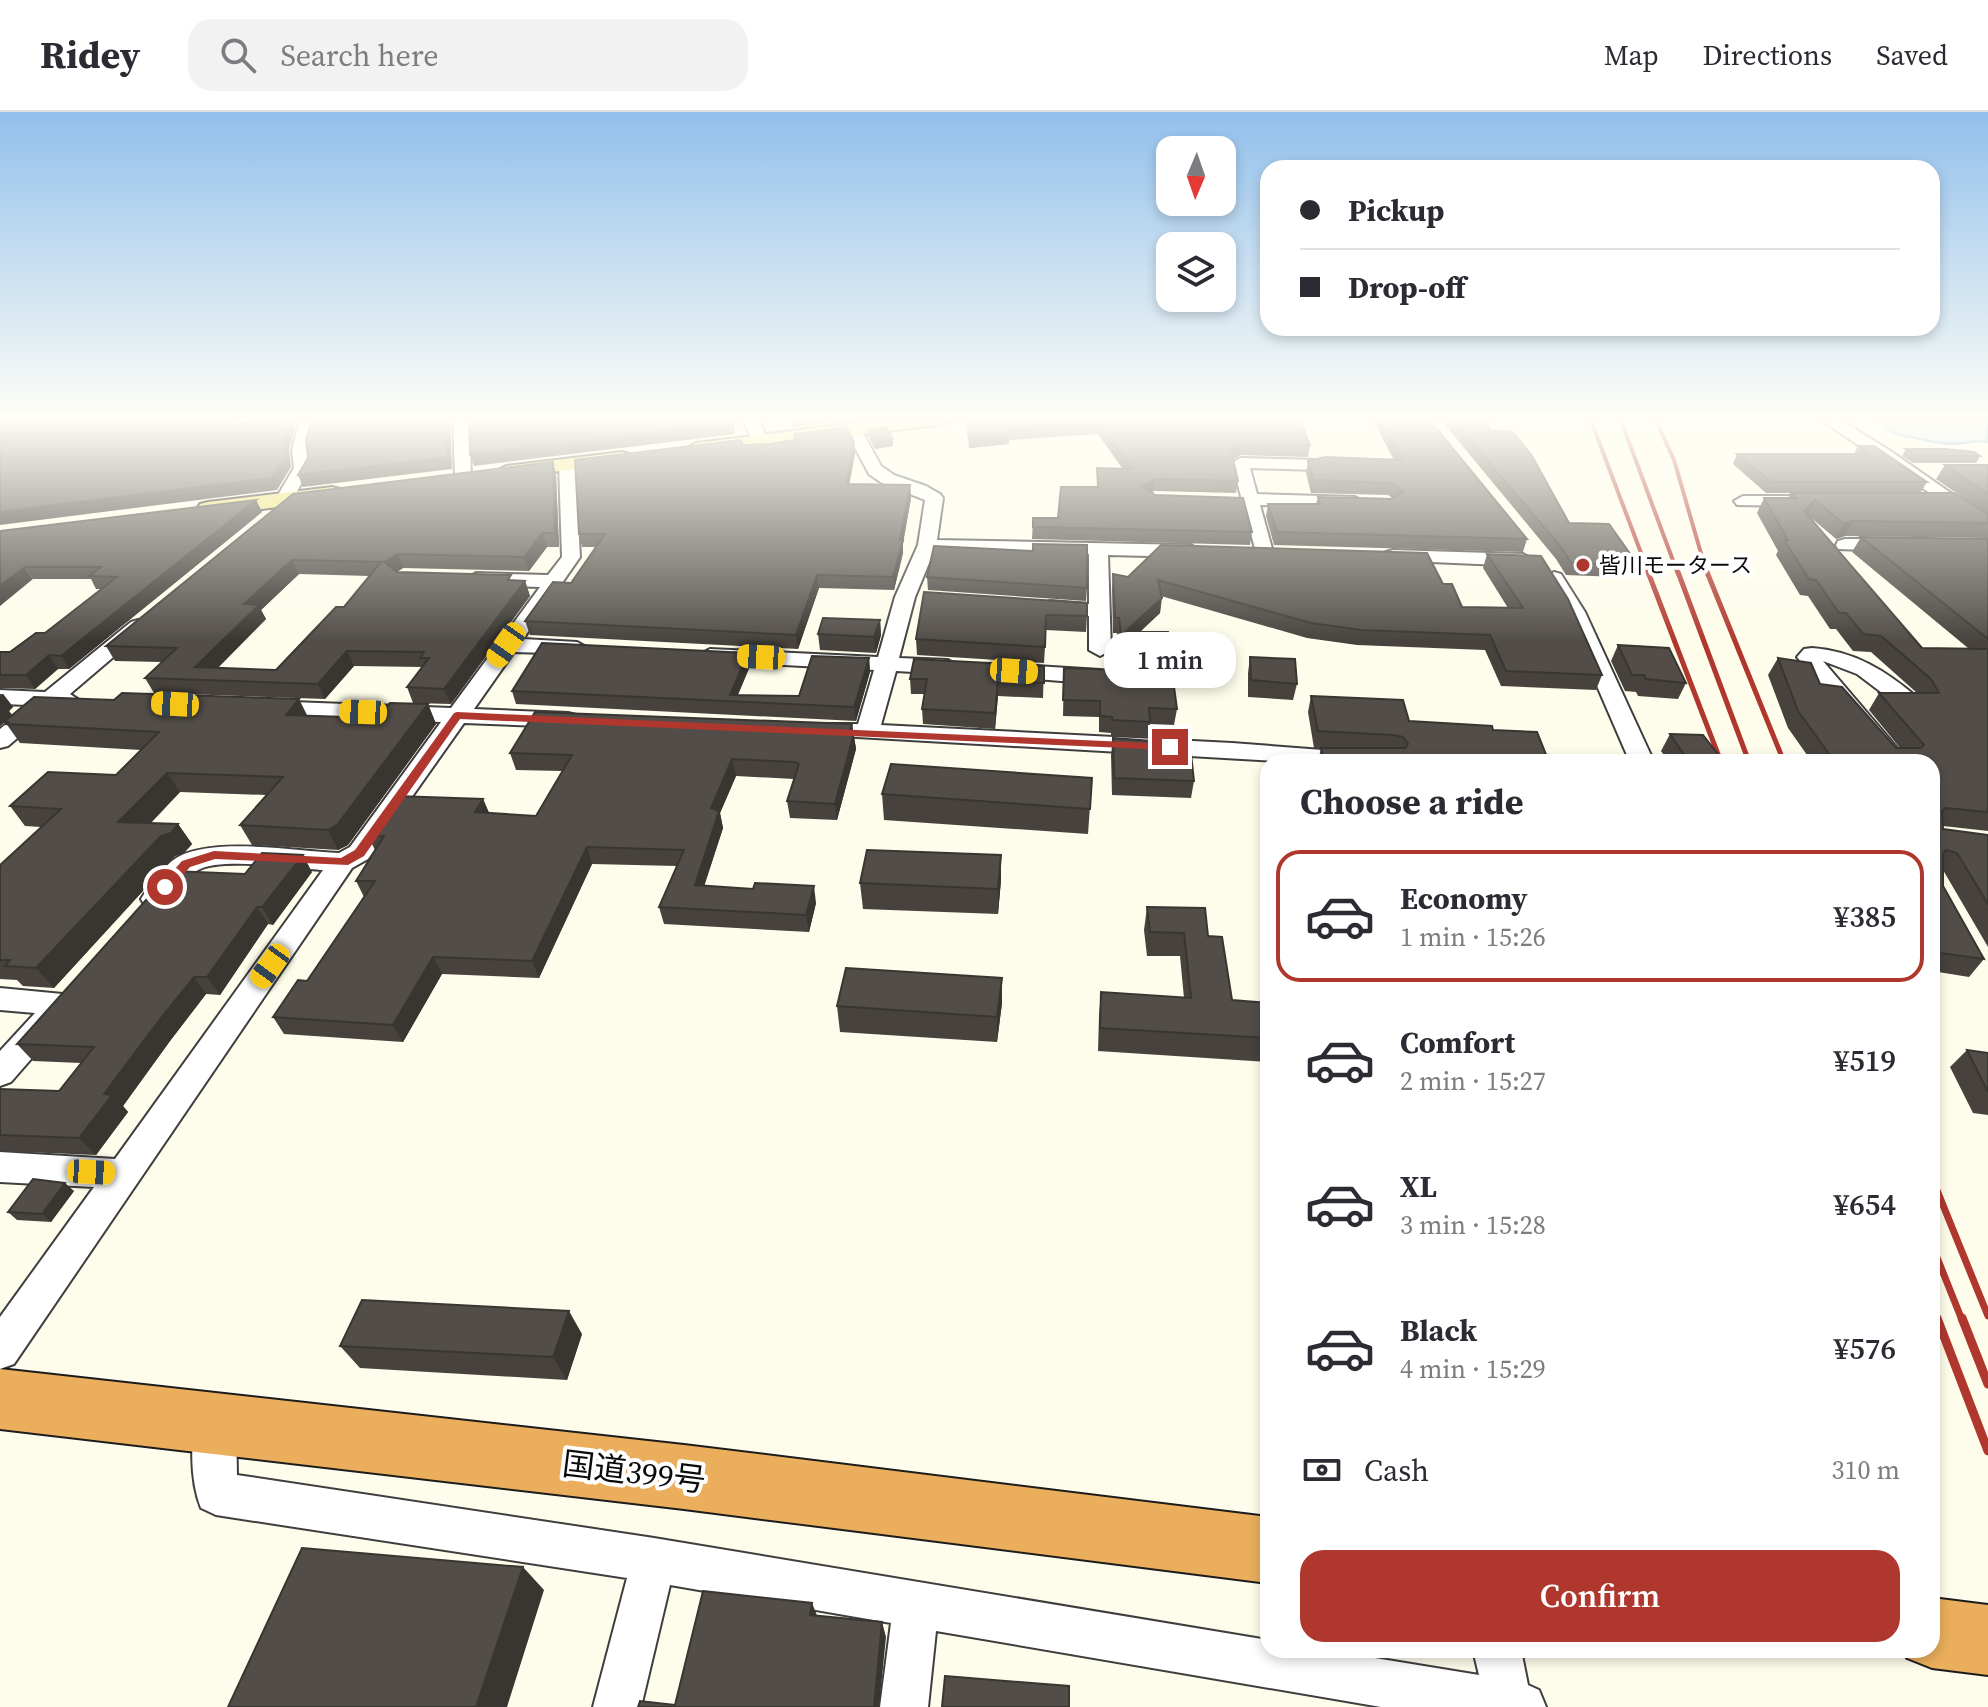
<!DOCTYPE html>
<html lang="en">
<head>
<meta charset="utf-8">
<style>
  body { margin:0; font-family:"Source Serif 4","Noto Sans JP",serif; background:#f2f2f3; color:#2b2b33; height:100vh; display:flex; flex-direction:column; font-size:30px; white-space:nowrap }
  * { box-sizing:border-box; margin:0 }
  p { font-size:26px; color:#7c7c81 }
  .icon { flex:none; width:44px; height:44px; fill:none; stroke:currentColor; stroke-width:2; stroke-linecap:round; stroke-linejoin:round }
  .map { position:relative; flex:1; overflow:hidden }
  .panel { position:absolute; left:1260px; top:642px; width:680px; height:904px; display:flex; flex-direction:column; background:#fff; border-radius:24px; box-shadow:0 4px 12px #0003 }
  .panel>* { flex:none }
  .banner { position:absolute; left:1260px; top:48px; width:680px; height:176px; border-radius:24px; box-shadow:0 4px 12px #0003; display:grid; align-content:center; height:176px; padding:0 40px; background:#fff }
  .needle { width:52px; rotate:182deg }
  .buttons { position:absolute; left:1156px; top:24px; display:grid; gap:16px }
  .buttons a { display:grid; place-items:center; width:80px; height:80px; border-radius:16px; background:#fff; box-shadow:0 4px 12px #0003; font-size:40px }
  .end { position:absolute; width:36px; height:36px; margin:-18px; border:10px solid #b0372e; background:#fff; box-shadow:0 0 0 4px #fff }
  .from { border-radius:50% }
  .bubble { position:absolute; height:56px; border-radius:24px; background:#fff; box-shadow:0 4px 12px #0003; font-size:26px; font-weight:600; line-height:56px; text-align:center }
  .car { position:absolute; width:24px; height:48px; margin:-24px -12px; border-radius:10px; box-shadow:0 0 6px 2px #0007; background:linear-gradient(#f5c518 24%,#345 0 40%,#f5c518 0 76%,#345 0 86%,#f5c518 0) }
  .banner b { display:flex; align-items:center; gap:28px; height:76px; font-size:30px }
  .banner b+b { border-top:2px solid #e1e1e2 }
  .banner i { width:20px; height:20px; background:#2b2b33 }
  ul { padding:0; list-style:none }
  li { display:flex; align-items:center; gap:24px; height:132px; margin:0 16px 12px; padding:0 24px; border:4px solid transparent; border-radius:24px }
  li div { flex:1 }
  li b { display:block; font-size:30px }
  li em { font-style:normal; font-weight:600 }
  li.on { border-color:#b0372e }
  li>.icon { width:72px; height:72px; stroke-width:1.5 }
  h2 { padding:0 40px; font-size:36px; line-height:96px }
  .pay { display:flex; align-items:center; gap:20px; height:88px; padding:0 40px; font-size:30px }
  .pay p { margin-inline-start:auto }
  .primary-button { display:flex; gap:16px; margin-top:auto; padding:16px 40px }
  .primary-button a { flex:1; height:92px; border-radius:24px; background:#b0372e; color:#fff; font-size:32px; font-weight:600; line-height:92px; text-align:center }
  header { display:flex; align-items:center; gap:48px; box-sizing:border-box; height:112px; padding:0 40px; background:#fff; border-bottom:2px solid #e1e1e2 }
  header strong { font-size:38px }
  nav { display:flex; gap:44px; margin-inline-start:auto; font-size:28px }
  .search { width:560px; height:72px; background:#f2f2f3; display:flex; align-items:center; gap:20px; box-sizing:border-box; padding:0 28px; border-radius:24px; color:#7c7c81; font-size:30px }
  .map>svg:first-child { display:block }
</style>
</head>
<body>
<header>
<strong>Ridey</strong>
<div class="search"><svg class="icon" aria-label="search" viewBox="0 0 24 24"><circle cx="10" cy="10" r="6"/><path d="M15 15l6 6"/></svg>Search here</div>
<nav><a>Map</a><a>Directions</a><a>Saved</a></nav>
</header>
<div class="map">
<svg width="1988" height="1595" viewBox="0 0 1988 1595">
  <rect width="100%" height="100%" fill="#fefcea"/>
  <path fill="#b2d2f1" stroke="#3f7ec3" stroke-width="2" d="M1873 306H1988V330C1973 327 1963 333 1950 332 1938 331 1895 323 1886 318V312Z"/>
  <g fill="none" stroke-linecap="round" stroke-linejoin="round">
    <g stroke="#3e3e3e" stroke-width="4">
      <path id="minor" d="M315 306 308 338 310 356 290 392H278L275 388 294 356 292 338 300 307Z
        M453 306H469L471 365 463 370 455 365Z
        M742 306H758L768 329 766 332H754Z
        M1818 306H1837L1889 338 1988 407V420Z
        M853 312 859 314 881 354 894 363 926 374 940 382 943 386 937 428 1191 433 1200 439 1191 445 1108 443 1111 538 1100 544 1089 538V504L1050 501 1040 495 1050 489 1089 492V442L934 439 915 485 899 546 948 548 959 555 948 562 896 559 881 613 1232 631 1388 643 1397 645 1400 650H1294L805 622 801 617 805 612H858L874 558 710 549 699 543 710 537 878 545 895 485 918 433 925 388 882 371 869 362 845 317Z
        M1240 346 1316 348 1324 353 1316 358 1250 356 1257 382 1355 385 1364 390 1355 395 1260 393 1273 440 1264 446 1257 444 1232 351Z
        M567 347 575 352 580 445 523 527 577 530 588 536 577 542 514 540 474 597 568 601 576 603 580 608 576 613 568 615 464 611 368 747 352 756 14 1252 0 1257V1205L94 1075 0 1070V1040L115 1047 323 758C295 756 221 745 198 758 177 768 174 802 145 794L141 787C149 774 165 752 178 745 215 725 296 739 339 741L350 735 441 610 266 603 258 601 255 596 258 591 266 589 451 596 540 475 476 473 466 467 476 461 548 463 562 445 559 352Z
        M1743 384H1801L1810 389 1801 394 1737 393 1734 389Z
        M1845 427H1891L1900 433 1891 439 1838 437 1836 433 1838 429Z
        M1393 438 1523 442 1533 448 1523 454 1386 448 1384 444 1386 440Z
        M1554 460 1561 462 1585 500 1654 650H1630L1565 500 1544 466Z
        M138 508 148 514 145 518 70 582 79 588 76 593 55 594 8 634 0 636V617L29 593 0 592V578L45 580 131 510Z
        M1812 536C1855 539 1886 559 1918 586L1921 591 1918 596H1902L1857 562 1823 549 1909 650H1884L1797 545 1804 537Z
        M1006 552 1100 558 1111 565 1100 572 998 564 995 559 998 554Z
        M0 876 73 883 77 891 73 899 59 902 62 908 58 916 11 970 0 974V939L35 901 0 898Z
        M215 1290 230 1296 236 1311 237 1363 654 1426 1268 1528V1538H1326L1479 1563 1473 1538H1521L1528 1573 1539 1578 1546 1595H1381L936 1519 928 1595H880L891 1511 670 1473 641 1595H593L627 1466 216 1403 201 1396C190 1369 189 1323 200 1296Z"/>
    </g>
    <g stroke="#1c1c1c" stroke-width="4">
      <path id="major" d="M894 306H954L944 312 696 343 686 337 696 331Z
        M622 340 629 342 633 346 629 350 506 366 495 360 506 354Z
        M332 375 340 377 343 382 340 387 208 404 200 402 197 397 200 392 208 390Z"/>
    </g>
    <g stroke="#1c1c1c" stroke-width="4">
      <path id="highway" d="M0 1257 684 1333 1268 1405V1471L684 1397 0 1317Z
        M1932 1486 1988 1493V1563L1932 1556 1907 1546 1904 1538H1932Z"/>
    </g>
    <use href="#minor" fill="#fff" fill-rule="evenodd"/>
    <use href="#major" fill="#efde69" fill-rule="evenodd"/>
    <use href="#highway" fill="#eaae5c" fill-rule="evenodd"/>
    <path stroke="#b0372e" stroke-width="4" d="M1590 306 1649 462
      M1620 306 1678 462
      M1655 306 1674 348 1707 462"/>
    <path stroke="#b0372e" stroke-width="5" d="M1648 460 1721 650
      M1678 460 1749 650
      M1707 460 1784 650"/>
    <path stroke="#b0372e" stroke-width="7" d="M1932 1066 1988 1204
      M1932 1133 1962 1208
      M1932 1194 1938 1208"/>
    <path stroke="#b0372e" stroke-width="9" d="M1937 1206 1988 1339
      M1962 1206 1988 1272"/>
  </g>
  <path fill="#47423e" fill-rule="evenodd" d="M969 306H1299L1310 333 1308 345 1240 343 1233 347 1238 369 1236 381 1154 379 1152 380 1155 383 1252 420 1250 433 1032 427 1033 406H1058L1097 375V356H1122L1098 322 1009 328V332L969 336Z
    M1371 306H1428L1527 427 1523 440 1274 433 1266 404 1268 392H1316L1318 385 1392 386 1388 383 1311 381 1306 361 1308 349 1394 348 1372 306Z
    M1448 306H1485L1490 318 1569 411 1636 450 1631 461H1620L1619 465 1566 463 1556 447 1446 314Z
    M868 318 893 334 875 337 868 324Z
    M770 332 855 342 849 372 910 373 911 386 903 431V441L894 478 819 476 798 537 530 523 525 509 571 471 596 435H582L579 422 743 333Z
    M1858 334 1927 370 1921 380 1766 381 1733 352 1737 342H1854Z
    M1906 337 1980 344 1976 351H1913L1902 344Z
    M553 350 556 363 559 435H547L529 459 403 456 397 460 525 469 530 484 451 592 413 591 407 575 422 555 354 554 325 587 154 581 145 566 162 550 115 549 106 534 293 382ZM299 462 370 464 344 495 276 558 218 556 266 507 261 498Z
    M1945 353H1988V426L1845 424 1836 427 1810 405 1922 536H1968L1852 440 1861 425 1988 427V719L1943 714V717L1988 723V835L1943 758V774L1984 847 1969 865 1932 859V650H1812L1788 616 1768 563 1778 546 1820 572 1896 636H1900L1869 598 1879 581H1917L1871 540 1853 539 1836 517H1830L1808 484 1800 483 1776 443 1778 439 1757 401 1764 386H1788L1791 381 1972 392 1936 367Z
    M256 388 262 400 69 557H58L35 577 0 576V540H10L45 521 102 477H96L91 467H33L0 419Z
    M1487 442 1602 563 1596 578 1501 574 1485 538 1357 533 1307 526 1161 484 1160 501 1140 520 1175 560 1174 572 1177 597 1174 613 1150 612 1148 626 1111 624V621L1099 620V605L1063 604 1064 556 1122 558 1117 521H1113L1112 477 1113 462 1128 465 1443 472 1462 495 1508 496 1483 456Z
    M927 465 1087 476 1086 489 928 478Z
    M924 480 1087 504 1086 520 1046 518 1044 551 917 543 916 527Z
    M880 508 881 523 876 541 820 538 818 522Z
    M1618 533 1686 571 1678 587 1638 584 1636 580 1625 579 1611 549Z
    M748 541 750 554 738 583 799 584 869 546 870 560 856 609 516 592 512 579Z
    M1250 545 1297 572 1293 588 1248 585V561Z
    M1044 554 1043 586 998 584 995 617 923 612 922 597 925 582H911L910 567Z
    M0 582H3L13 595 9 599 12 603 307 604 375 606 428 592 436 612 348 733 338 738 252 733 240 713 266 683 180 680 151 711 178 712 192 732 184 741 175 744 54 876 23 874 17 868 0 867V753L41 715 25 714 10 694 116 663 141 638 20 631 5 610 0 614Z
    M1311 584 1409 609 1493 618 1549 650H1318L1321 636H1314L1308 600Z
    M852 612 856 637 837 708 790 706 787 689 794 667 736 664 720 701 723 716 704 774 816 791 809 820 664 812 659 795 677 754 592 752 539 866 442 862 403 930 284 922 273 905 307 869 364 785 356 769 375 738 368 724 483 687 489 701 536 704 562 659 516 658 510 641Z
    M1670 622 1724 650H1669L1661 639Z
    M1113 626 1153 641 1194 669 1191 686 1112 683 1111 643Z
    M1092 666 1088 722 884 708 882 682Z
    M1001 743V768L998 802 863 797 860 771Z
    M312 760 273 813 268 812 220 883 206 882 170 929 123 994 128 1000 96 1043 0 1039V977L59 979 81 951 33 949 17 932 245 762Z
    M1147 795 1208 824 1232 888 1268 891V950L1098 939 1099 904 1101 880 1184 886 1180 844H1147L1144 818Z
    M1002 866V891L997 930 840 920 837 894Z
    M1967 938 1988 941V1003L1973 1001 1950 955Z
    M74 1079 51 1110 17 1108 8 1100Z
    M582 1222 567 1268 360 1256 340 1234Z"/>
  <path fill="#393632" d="M217 306H250L231 308 222 317Z
    M291 306 295 317 289 337 291 355 277 378 0 413V400L284 326Z
    M447 306H450L452 357 303 375 298 363Z
    M792 306H866L793 315Z
    M734 311 735 322 474 354 470 343Z
    M1009 320V332L969 336 968 324Z
    M893 327V334L875 337 874 330Z
    M854 330 855 342 847 384 846 372Z
    M1242 331 1240 343 1229 350 1231 338Z
    M553 350 556 363 559 435 555 421Z
    M1155 367 1154 379 1142 386 1143 374Z
    M910 373 911 386 903 431V441L894 478 893 465Z
    M256 388 262 400 69 557 61 544Z
    M1815 388 1807 403 1804 399Z
    M1853 409 1845 424 1836 427 1844 412Z
    M542 421 547 435 529 459 524 445Z
    M398 442 403 456 390 464 384 450Z
    M292 448 299 462 261 498 266 507 205 568 195 555 244 492Z
    M25 455 33 467 0 494V474Z
    M817 463 819 476 798 537 796 523Z
    M525 469 530 484 451 592 444 577Z
    M1162 486 1160 501 1123 535 1125 520Z
    M880 508 881 523 876 541 874 525Z
    M347 539 354 554 325 587 318 572Z
    M748 541 750 554 735 589 730 583Z
    M49 543 58 557 35 577 26 563Z
    M869 546 870 560 856 609 854 595Z
    M998 569V584L995 617V601Z
    M3 582 13 595 9 599 12 603 0 614V585Z
    M299 587 309 607 286 603Z
    M428 592 436 612 348 733 338 738 328 718Z
    M852 612 856 637 837 708 835 692Z
    M732 647 736 664 720 701 723 716 699 790 695 773 711 696Z
    M167 661 180 680 132 730 118 710Z
    M483 687 490 703 475 700Z
    M178 712 192 732 184 741 175 744 54 876 36 856 161 724Z
    M587 735 592 752 539 866 532 849Z
    M303 743 312 760 273 813 262 795Z
    M1001 743V768L998 802V777Z
    M814 774 816 791 809 820 806 803Z
    M257 795 268 812 220 883 207 865Z
    M433 845 442 862 403 930 393 913Z
    M194 865 206 882 170 929 123 994 128 1000 96 1043 79 1026 104 982 157 911Z
    M1002 866V891L997 930V905Z
    M65 1071 74 1079 51 1110 42 1102Z
    M569 1199 582 1222 567 1268 553 1245Z
    M523 1455 544 1478 507 1595H476Z
    M812 1491 818 1506 810 1503Z
    M882 1510 886 1525 879 1595H874Z"/>
  <path fill="#524d48" stroke="#393632" stroke-width="2" fill-rule="evenodd" d="M0 306H217L228 313 290 306 284 326 286 344 272 366 0 400Z
    M312 306H447L448 345 298 363 308 346 306 327Z
    M469 306H732L734 311 470 343Z
    M969 306H1299L1310 333 1242 331 1231 338 1238 369 1155 367 1143 374 1155 383 1243 386 1252 420 1033 415V406H1058L1061 375H1098L1097 356 1132 357 1099 310 1009 317V320L968 324Z
    M1381 306H1428L1527 427 1277 420 1268 392H1320L1318 385 1391 387 1403 380 1391 371 1313 368 1308 349 1325 345 1403 348Z
    M1451 306H1485L1490 318 1513 320 1532 344 1569 411 1609 412 1636 450 1621 449 1624 453 1571 451 1561 435Z
    M846 315 854 330 846 372 910 373 900 428H903L893 465 817 463 796 523 525 509 553 470 571 471 605 422H579L575 348 741 328 743 333 770 332 795 328 794 322Z
    M886 315 893 327 874 330 868 318Z
    M1858 334H1874L1927 370H1771L1737 342H1869Z
    M1906 337H1945L1974 340 1980 344H1917Z
    M553 350 555 421H542L524 445 398 442 384 450 397 460 511 463 508 468 525 469 444 577 407 575 429 546H420L424 540 347 539 318 572 145 566 177 536 106 534 293 382ZM292 448 381 450 344 495H336L276 558 195 555 259 493 244 492Z
    M1945 353H1988V382Z
    M1791 381H1954L1988 402V411L1853 409 1844 412 1815 388 1804 399 1922 536 1988 537V700L1945 696 1942 699 1943 717 1988 723V792L1957 741 1946 738 1943 741V774L1984 847 1932 840V650H1835L1798 599 1778 546 1811 551 1820 572 1842 575 1896 636H1921L1924 633 1879 581H1939L1931 567 1881 524 1863 522 1846 501H1839L1816 468 1809 467 1784 428H1788L1764 386H1797Z
    M256 388 61 544 49 543 26 563H0V540H10L36 521H45L117 465 89 464 101 455H25L0 474V419Z
    M1861 425 1988 427V527Z
    M1033 432 1087 433V476L927 465 934 434 1033 439Z
    M1161 433 1427 441 1443 472H1452L1462 495 1523 496 1487 442 1541 444 1568 487 1602 563 1506 559 1490 523 1361 518 1311 511 1158 468 1162 486 1125 520H1168L1175 560H1172L1177 597 1149 596 1150 610 1112 608V605L1100 604V589L1063 588 1064 556 1125 558 1119 506H1115L1113 462 1128 465Z
    M924 480 1087 491V504L1046 503 1045 535 916 527Z
    M823 506 880 508 874 525 818 522Z
    M542 531 748 541 730 583 799 584 812 544 869 546 854 595 512 579Z
    M1618 533 1669 536 1686 571 1646 567 1644 563H1632Z
    M1250 545 1295 547 1297 572 1251 568Z
    M914 547 1044 554V571L998 569 995 601 922 597 927 567H910Z
    M122 581 299 587 286 603 375 606 390 591 428 592 337 713 328 718 240 713 283 665 167 661 118 710 178 712 171 721 161 724 36 856 5 854 10 848H0V753L61 697 10 694 48 660 116 663 159 620 6 612 8 610H4L34 585 114 588Z
    M1311 584 1403 588 1409 609 1492 614 1493 618 1537 620 1549 650H1324L1321 636H1405L1408 632 1403 625 1393 623 1318 619Z
    M535 600 852 612 849 621H854L835 692 787 689 799 652 796 650 732 647 711 696 719 699 695 773 753 777 755 771 814 774 806 803 659 795 684 738 587 735 532 849 433 845 393 913 273 905 298 868 307 869 375 769H356L384 724H368L396 684 483 687 475 700 536 704 572 643 510 641Z
    M1670 622 1703 623 1724 650H1689Z
    M1113 626 1152 629 1153 641 1191 642 1194 669 1114 666Z
    M891 652 1092 666 1090 697 882 682Z
    M867 738 1001 743 998 777 860 771Z
    M262 741 303 743 262 795H257L207 865H194L157 911 104 982 112 983 79 1026 0 1023V977L59 979 94 935 17 932 172 759 245 762Z
    M1147 795 1205 796 1208 824 1222 825 1232 888 1268 891V926L1100 916 1101 880 1191 886 1184 821 1150 820Z
    M846 856 1002 866 997 905 837 894Z
    M1967 938 1988 941V980Z
    M33 1067 65 1071 42 1102 8 1100Z
    M362 1188 569 1199 553 1245 340 1234Z
    M302 1436 523 1455 476 1595H228Z
    M703 1479 812 1491 810 1503 882 1510 874 1595H638L640 1589 675 1593Z
    M945 1564 1069 1574V1595H942Z"/>
  <linearGradient id="sky" x2="0" y2="1"><stop stop-color="#92c0ec"/><stop offset="0.58" stop-color="#fffef6"/><stop offset="1" stop-color="#fffef6" stop-opacity="0"/></linearGradient>
  <rect width="1988" height="530" fill="url(#sky)"/>
  <path fill="#b0372e" d="M457 600 1170 632 1176 635 1170 638 460 607 364 744 348 753 215 747 190 755 170 778H161L159 775 182 749 214 739 341 746 355 738 454 601Z"/>
  <circle fill="#b0372e" stroke="#fff" stroke-width="3" cx="1583" cy="453" r="8"/>
  <g text-anchor="middle" dominant-baseline="central" stroke-width="8" stroke-linejoin="round" paint-order="stroke">
    <g font-size="22" fill="#0b0b0b" stroke="#fff" text-anchor="start">
      <text x="1599" y="453">皆川モータース</text>
    </g>
    <g font-size="32" fill="#0b0b0b" stroke="#fff">
      <text transform="translate(634 1360) rotate(7)">国道399号</text>
    </g>
  </g>
</svg>
<div class="buttons">
<a><svg class="needle" viewBox="-14 -14 28 28"><path d="M0-13l5 13h-10z" fill="#e53935"/><path d="M0 13l5-13h-10z" fill="#7c7c81"/></svg></a>
<a><svg class="icon" aria-label="layers" viewBox="0 0 24 24"><path d="M12 4l9 5-9 5-9-5zM3 14l9 5 9-5"/></svg></a>
</div>
<i class="end from" style="left:165px;top:775px"></i>
<i class="end" style="left:1170px;top:635px"></i>
<div class="bubble" style="left:1104px;top:520px;width:132px">1 min</div>
<i class="car" style="left:506px;top:533px;rotate:215deg"></i>
<i class="car" style="left:761px;top:545px;rotate:273deg"></i>
<i class="car" style="left:1014px;top:559px;rotate:94deg"></i>
<i class="car" style="left:175px;top:592px;rotate:273deg"></i>
<i class="car" style="left:363px;top:600px;rotate:272deg"></i>
<i class="car" style="left:270px;top:854px;rotate:216deg"></i>
<i class="car" style="left:91px;top:1060px;rotate:93deg"></i>
<div class="banner">
<b><i class="from"></i>Pickup</b>
<b><i></i>Drop-off</b>
</div>
<section class="panel">
<h2>Choose a ride</h2>
<ul>
<li class="on"><svg class="icon" aria-label="car" viewBox="0 0 24 24"><path d="M5 17H2v-5l4-1 3-4h7l3 4 3 1v5h-3M9 17h6M6 11h13"/><circle cx="7" cy="17" r="2"/><circle cx="17" cy="17" r="2"/></svg><div><b>Economy</b><p>1 min · 15:26</p></div><em>¥385</em></li>
<li><svg class="icon" aria-label="car" viewBox="0 0 24 24"><path d="M5 17H2v-5l4-1 3-4h7l3 4 3 1v5h-3M9 17h6M6 11h13"/><circle cx="7" cy="17" r="2"/><circle cx="17" cy="17" r="2"/></svg><div><b>Comfort</b><p>2 min · 15:27</p></div><em>¥519</em></li>
<li><svg class="icon" aria-label="car" viewBox="0 0 24 24"><path d="M5 17H2v-5l4-1 3-4h7l3 4 3 1v5h-3M9 17h6M6 11h13"/><circle cx="7" cy="17" r="2"/><circle cx="17" cy="17" r="2"/></svg><div><b>XL</b><p>3 min · 15:28</p></div><em>¥654</em></li>
<li><svg class="icon" aria-label="car" viewBox="0 0 24 24"><path d="M5 17H2v-5l4-1 3-4h7l3 4 3 1v5h-3M9 17h6M6 11h13"/><circle cx="7" cy="17" r="2"/><circle cx="17" cy="17" r="2"/></svg><div><b>Black</b><p>4 min · 15:29</p></div><em>¥576</em></li>
</ul>
<div class="pay"><svg class="icon" aria-label="cash" viewBox="0 0 24 24"><path d="M3 7h18v10H3z"/><circle cx="12" cy="12" r="2"/></svg>Cash<p>310 m</p></div>
<div class="primary-button"><a>Confirm</a></div>
</section>
</div>
</body>
</html>
